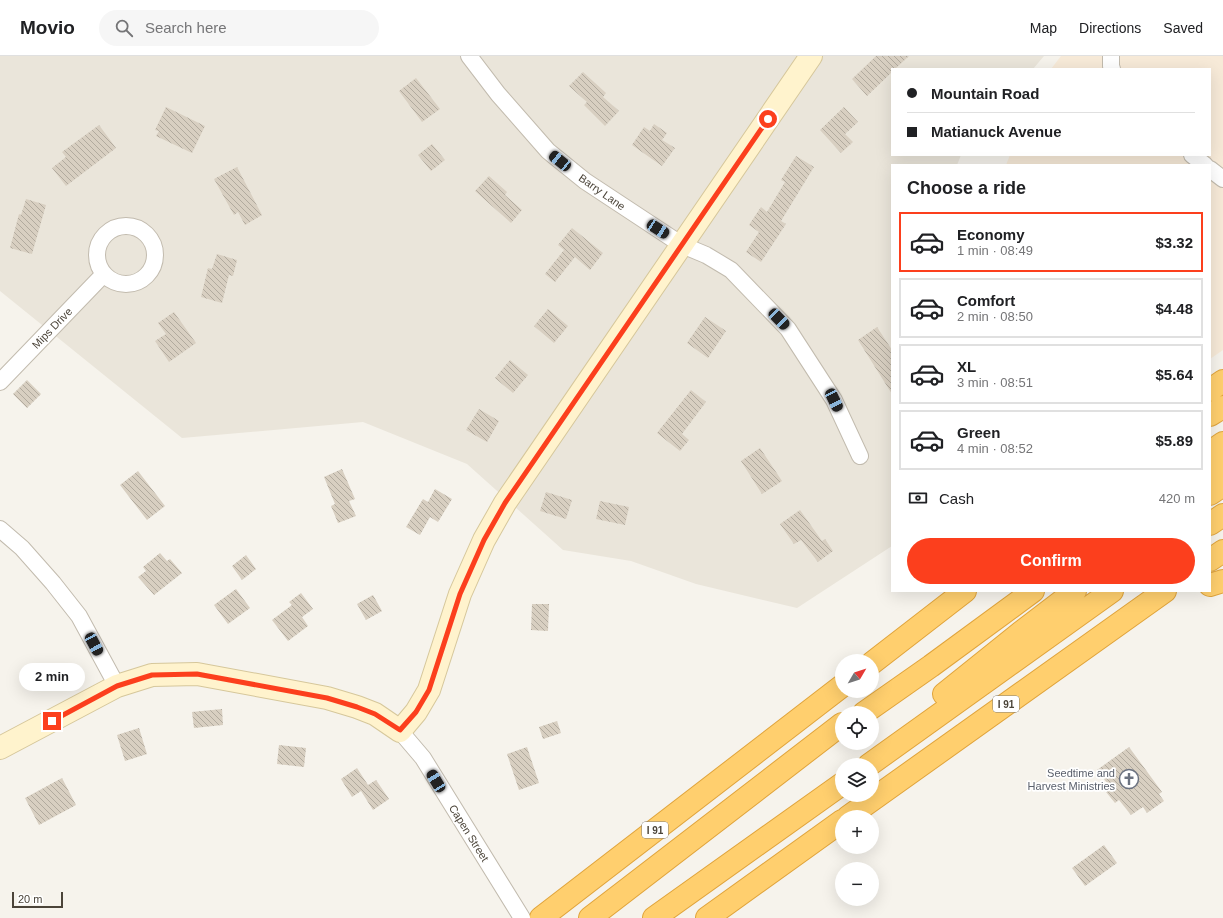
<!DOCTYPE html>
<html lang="en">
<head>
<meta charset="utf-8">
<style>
  body { margin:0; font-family:Helvetica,sans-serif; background:#f6f6f6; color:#202124; height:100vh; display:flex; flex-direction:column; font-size:15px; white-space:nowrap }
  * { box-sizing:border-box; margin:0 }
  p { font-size:13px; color:#757577 }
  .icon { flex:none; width:22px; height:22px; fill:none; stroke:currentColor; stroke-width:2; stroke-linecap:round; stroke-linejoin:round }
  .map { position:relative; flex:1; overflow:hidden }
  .panel { position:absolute; left:891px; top:108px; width:320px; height:428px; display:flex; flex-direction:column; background:#fff; border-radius:0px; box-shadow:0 4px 16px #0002 }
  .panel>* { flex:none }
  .hud { position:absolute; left:891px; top:12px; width:320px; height:88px; border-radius:0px; box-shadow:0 4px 16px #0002; display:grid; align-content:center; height:88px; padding:0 16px; background:#fff }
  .needle { width:26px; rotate:51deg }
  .buttons { position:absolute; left:835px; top:598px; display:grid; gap:8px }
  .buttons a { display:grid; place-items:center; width:44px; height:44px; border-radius:50%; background:#fff; box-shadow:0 4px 16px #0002; font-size:20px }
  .scale { position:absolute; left:12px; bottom:10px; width:51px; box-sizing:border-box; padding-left:4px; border:2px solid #4b4439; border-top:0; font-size:11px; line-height:14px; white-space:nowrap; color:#4b4439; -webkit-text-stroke:3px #fff; paint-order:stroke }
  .end { position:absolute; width:18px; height:18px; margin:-9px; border:5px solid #fc3f1d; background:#fff; box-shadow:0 0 0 2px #fff }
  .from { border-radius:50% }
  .bubble { position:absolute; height:28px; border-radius:14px; background:#fff; box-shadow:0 4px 16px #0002; font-size:13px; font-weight:700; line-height:28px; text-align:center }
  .car { position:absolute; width:12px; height:24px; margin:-12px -6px; border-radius:5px; box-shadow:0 0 3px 1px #0007; background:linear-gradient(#222 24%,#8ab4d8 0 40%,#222 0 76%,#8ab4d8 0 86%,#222 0) }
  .hud b { display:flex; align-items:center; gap:14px; height:38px; font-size:15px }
  .hud b+b { border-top:1px solid #e0e0e0 }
  .hud i { width:10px; height:10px; background:#202124 }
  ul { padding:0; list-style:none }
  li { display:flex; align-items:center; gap:12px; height:60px; margin:0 8px 6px; padding:0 8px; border:2px solid #e0e0e0; border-radius:0px }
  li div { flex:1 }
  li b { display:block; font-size:15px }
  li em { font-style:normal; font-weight:700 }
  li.selected { border-color:#fc3f1d }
  li>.icon { width:36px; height:36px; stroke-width:1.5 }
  h2 { padding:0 16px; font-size:18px; line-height:48px }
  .pay { display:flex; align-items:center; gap:10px; height:44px; padding:0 16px; font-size:15px }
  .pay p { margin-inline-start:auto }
  .cta { display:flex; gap:8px; margin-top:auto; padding:8px 16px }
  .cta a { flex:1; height:46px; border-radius:24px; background:#fc3f1d; color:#fff; font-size:16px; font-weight:700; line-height:46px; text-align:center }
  header { display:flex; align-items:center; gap:24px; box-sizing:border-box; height:56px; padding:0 20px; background:#fff; border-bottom:1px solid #e0e0e0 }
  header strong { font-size:19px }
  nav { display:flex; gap:22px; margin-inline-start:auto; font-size:14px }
  .search { width:280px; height:36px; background:#f6f6f6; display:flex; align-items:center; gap:10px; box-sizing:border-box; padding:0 14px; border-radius:22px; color:#757577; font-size:15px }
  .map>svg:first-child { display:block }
</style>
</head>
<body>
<header>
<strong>Movio</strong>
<div class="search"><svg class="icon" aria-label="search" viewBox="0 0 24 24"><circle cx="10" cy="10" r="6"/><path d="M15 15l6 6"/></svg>Search here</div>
<nav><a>Map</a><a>Directions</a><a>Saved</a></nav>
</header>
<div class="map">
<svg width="1223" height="862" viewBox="0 0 1223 862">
  <defs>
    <pattern id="building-back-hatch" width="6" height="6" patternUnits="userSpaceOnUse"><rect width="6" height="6" fill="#d8cfc1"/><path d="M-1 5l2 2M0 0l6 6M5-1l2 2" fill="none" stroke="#b1aa9e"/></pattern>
  </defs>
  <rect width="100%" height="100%" fill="#f6f3ec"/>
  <path fill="#eae5da" d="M0 0H1044L1033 13H892V99H961L957 109H892V490L797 552 696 528 631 505 563 494 467 408 363 366 182 382 0 235Z"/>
  <path fill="#f7ead8" d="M1061 0H1223V294L1210 303V109H1006L1010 99H1210V13H1051Z"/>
  <path fill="url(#building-back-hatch)" d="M876 0H909L895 13H892V16L867 40 852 23Z
    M583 16 606 37 603 41 619 55 605 70 584 49 587 46 569 30Z
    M416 22 440 53 422 66 399 35Z
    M166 51 205 70 192 97 156 80 159 75 155 74Z
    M844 51 858 66 845 78 853 86 841 97 820 74Z
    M654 68 667 77 662 84 675 92 662 110 632 89 644 71 650 75Z
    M99 69 116 92 66 130 52 112 66 101 62 96Z
    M432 88 445 104 431 115 418 99Z
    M796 100 814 111 781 165 786 168 761 206 746 196 759 176 749 169 761 151 767 156 785 126 781 124Z
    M237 111 262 159 245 169 238 156 234 159 214 123Z
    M489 120 507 136 505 139 522 154 511 167 475 135Z
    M26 143 46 149 32 198 10 192 19 158 21 159Z
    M572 172 603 197 590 214 575 201 555 226 545 218 564 194 558 189Z
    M217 198 237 204 233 220 229 219 222 247 201 241 208 212 212 213Z
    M548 253 568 270 554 287 534 270Z
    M174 256 196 287 169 306 155 285 166 278 158 267Z
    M705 261 726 275 708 302 687 287Z
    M877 271 892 294V338L858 284Z
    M510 304 528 319 513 337 495 322Z
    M27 324 41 338 27 352 13 338Z
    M691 334 706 346 682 378 689 384 680 395 657 377Z
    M479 353 499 365 487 386 466 374Z
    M760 392 782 425 762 438 741 405Z
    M342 413 355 443 349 445 356 460 338 467 331 450 335 448 324 421Z
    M138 415 165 450 147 464 120 429Z
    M435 433 452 443 438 466 430 461 420 479 406 471 423 443 428 446Z
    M546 436 572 444 566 463 540 455Z
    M600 445 629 451 625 469 596 463Z
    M800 454 822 485 825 483 833 495 818 506 801 484 794 488 780 468Z
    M160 497 167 505 170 503 182 517 154 539 138 521 146 515 143 511Z
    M246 499 256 513 242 524 232 510Z
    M236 533 250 552 228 568 214 549Z
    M301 537 313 553 302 561 308 570 288 585 272 564 292 549 289 546Z
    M373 539 382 555 366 564 357 548Z
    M532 548H549L548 575 531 574Z
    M222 653 223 669 194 672 192 656Z
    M557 665 561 677 543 683 539 671Z
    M139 672 147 698 125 705 117 679Z
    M279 689 306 692 304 711 277 708Z
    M527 691 539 727 519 734 507 698Z
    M1129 691 1162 736 1159 738 1164 745 1147 757 1143 751 1131 759 1119 744 1115 747 1106 736 1111 732 1097 714Z
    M357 712 368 729 376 724 389 743 373 754 361 735 352 741 341 723Z
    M62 722 76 749 39 769 25 742Z
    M1104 789 1117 807 1085 830 1072 812Z"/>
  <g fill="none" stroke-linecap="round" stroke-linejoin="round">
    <g stroke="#c2bbae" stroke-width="18">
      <path id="street" d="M469 0 498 38 548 95 585 125 682 189 706 199 731 214 788 273 834 344 860 400
        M1111 0V10L1112 13
        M1192 99 1205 109
        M1210 113 1223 123
        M97 199a29 29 0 1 1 58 0a29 29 0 1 1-58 0Z
        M0 326 103 219
        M0 473 22 492 53 527 79 560 117 630
        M400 675 423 702 522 862"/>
    </g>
    <g stroke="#d6c79b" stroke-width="24">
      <path id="secondary" d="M0 692 117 630 152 619 197 618 327 642 357 651 375 658 400 675 416 656 429 634 460 538 484 484 505 447 811 0"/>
    </g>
    <g stroke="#e0a43c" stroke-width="24">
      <path id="highway" d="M1210 334 1223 325
        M1210 359 1223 351
        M1210 396 1223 387
        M1210 414 1223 406
        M1210 438 1223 429
        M1210 468 1223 459
        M1210 504 1223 495
        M1210 529 1223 525
        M872 607 965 535
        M944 638 1020 577 1075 535
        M864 657 931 610 1033 535
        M869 709 1112 535
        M848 761 1165 535
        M541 862 842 630
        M590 862 842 668
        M654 862 842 728
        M707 862 842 765"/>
    </g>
    <use href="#street" stroke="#fff" stroke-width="16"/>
    <use href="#secondary" stroke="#fff3cd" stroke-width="22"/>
    <use href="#highway" stroke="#ffcf6e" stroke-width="22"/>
  </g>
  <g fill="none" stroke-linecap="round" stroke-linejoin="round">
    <path stroke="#fc3f1d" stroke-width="5" d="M52 665 117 630 152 619 197 618 327 642 357 651 375 658 400 674 416 656 429 634 460 538 484 484 505 447 768 63"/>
  </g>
  <defs>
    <g id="church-ring" transform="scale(1)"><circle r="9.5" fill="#fff" stroke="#6b7280" stroke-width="1.5"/><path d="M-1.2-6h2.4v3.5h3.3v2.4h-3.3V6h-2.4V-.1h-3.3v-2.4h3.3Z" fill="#6b7280"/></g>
  </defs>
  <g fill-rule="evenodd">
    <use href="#church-ring" x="1129" y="723"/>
  </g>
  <g text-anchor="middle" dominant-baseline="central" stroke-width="3.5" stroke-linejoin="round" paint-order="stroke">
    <g fill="#fff" stroke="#817c74" stroke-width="1">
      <rect x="993" y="640" width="26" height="16" rx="3"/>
      <rect x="642" y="766" width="26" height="16" rx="3"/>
    </g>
    <g font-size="10" font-weight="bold" fill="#4b4439">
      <text x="1006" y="648">I 91</text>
      <text x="655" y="774">I 91</text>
    </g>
    <g font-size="11" fill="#4b4439" stroke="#fff">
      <text transform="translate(602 136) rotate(35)">Barry Lane</text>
      <text transform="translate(52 272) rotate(-46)">Mips Drive</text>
      <text transform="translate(469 777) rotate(58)">Capen Street</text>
    </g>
    <g font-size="11" fill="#5b616d" stroke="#fff" text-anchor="end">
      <text x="1115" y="717">Seedtime and<tspan x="1115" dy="13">Harvest Ministries</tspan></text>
    </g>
  </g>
</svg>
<div class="buttons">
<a><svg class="needle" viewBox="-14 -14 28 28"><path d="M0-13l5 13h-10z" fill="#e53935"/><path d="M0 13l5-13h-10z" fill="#757577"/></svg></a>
<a><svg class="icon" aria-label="locate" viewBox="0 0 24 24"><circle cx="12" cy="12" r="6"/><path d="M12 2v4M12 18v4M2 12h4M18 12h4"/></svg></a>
<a><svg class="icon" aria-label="layers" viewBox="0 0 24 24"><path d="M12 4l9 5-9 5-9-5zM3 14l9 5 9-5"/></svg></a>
<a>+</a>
<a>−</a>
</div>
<div class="scale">20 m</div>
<i class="end from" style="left:768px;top:63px"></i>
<i class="end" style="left:52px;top:665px"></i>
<div class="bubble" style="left:19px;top:607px;width:66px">2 min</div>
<i class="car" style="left:560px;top:105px;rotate:309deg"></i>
<i class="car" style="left:658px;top:173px;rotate:123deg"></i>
<i class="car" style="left:779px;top:263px;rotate:136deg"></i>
<i class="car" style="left:834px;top:344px;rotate:154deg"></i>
<i class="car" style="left:94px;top:588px;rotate:152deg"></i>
<i class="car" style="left:436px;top:725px;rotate:329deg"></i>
<div class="hud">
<b><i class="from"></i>Mountain Road</b>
<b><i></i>Matianuck Avenue</b>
</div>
<section class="panel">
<h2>Choose a ride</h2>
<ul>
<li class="selected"><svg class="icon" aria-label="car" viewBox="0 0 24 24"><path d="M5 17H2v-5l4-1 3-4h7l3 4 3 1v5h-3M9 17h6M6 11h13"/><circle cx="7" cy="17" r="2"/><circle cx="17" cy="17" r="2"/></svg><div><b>Economy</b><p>1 min · 08:49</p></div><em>$3.32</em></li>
<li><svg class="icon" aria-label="car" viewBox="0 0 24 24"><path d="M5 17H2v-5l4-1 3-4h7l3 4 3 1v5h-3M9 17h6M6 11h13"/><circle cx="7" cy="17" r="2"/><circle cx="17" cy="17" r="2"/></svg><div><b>Comfort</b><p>2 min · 08:50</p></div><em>$4.48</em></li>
<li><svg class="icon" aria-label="car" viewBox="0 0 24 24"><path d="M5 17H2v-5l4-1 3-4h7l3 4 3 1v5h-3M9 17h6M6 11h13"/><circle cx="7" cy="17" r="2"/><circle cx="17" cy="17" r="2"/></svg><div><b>XL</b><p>3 min · 08:51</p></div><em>$5.64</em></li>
<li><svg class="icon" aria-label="car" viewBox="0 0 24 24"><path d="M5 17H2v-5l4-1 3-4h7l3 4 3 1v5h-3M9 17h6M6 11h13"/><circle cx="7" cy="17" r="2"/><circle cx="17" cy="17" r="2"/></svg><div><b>Green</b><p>4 min · 08:52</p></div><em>$5.89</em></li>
</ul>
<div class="pay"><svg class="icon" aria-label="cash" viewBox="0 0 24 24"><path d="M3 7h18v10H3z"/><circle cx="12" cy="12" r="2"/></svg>Cash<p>420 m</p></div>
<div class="cta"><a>Confirm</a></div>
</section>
</div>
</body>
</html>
